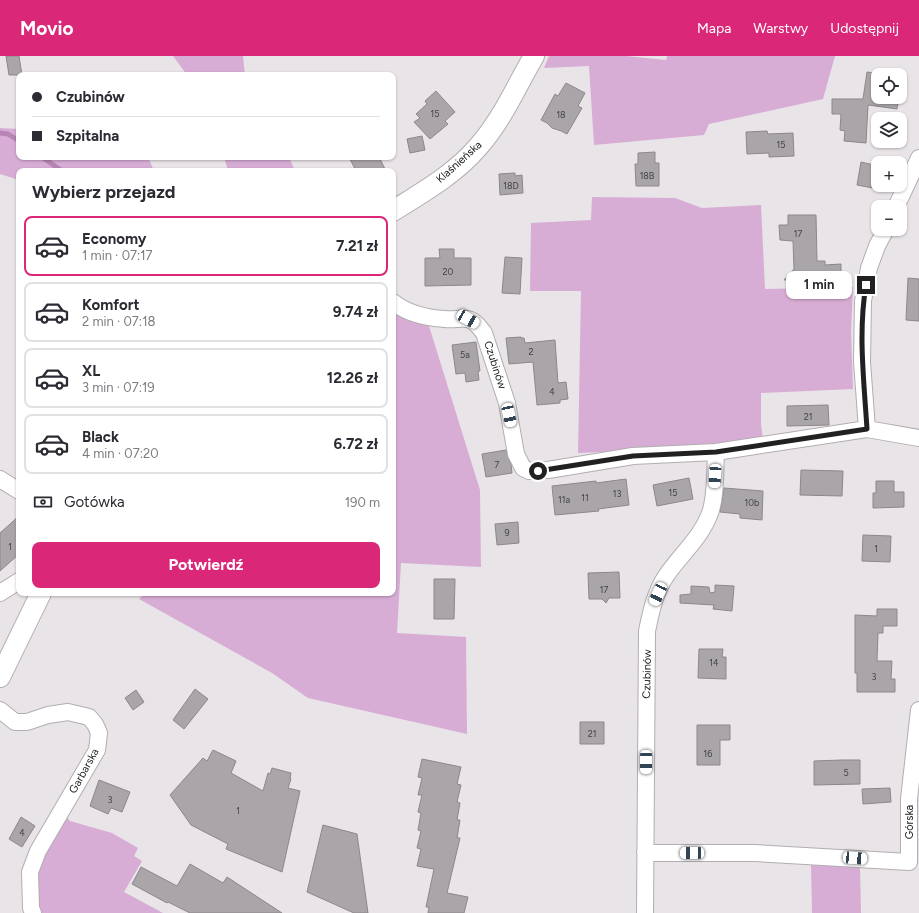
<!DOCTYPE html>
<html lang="pl">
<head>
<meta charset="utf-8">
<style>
  body { margin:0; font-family:Figtree,sans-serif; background:#f7f7f7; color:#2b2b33; height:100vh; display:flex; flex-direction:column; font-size:15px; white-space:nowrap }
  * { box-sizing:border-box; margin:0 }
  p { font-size:13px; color:#7c7c81 }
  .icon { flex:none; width:22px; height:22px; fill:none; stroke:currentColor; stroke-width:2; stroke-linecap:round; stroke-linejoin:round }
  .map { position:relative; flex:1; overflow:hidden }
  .details { position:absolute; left:16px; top:112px; width:380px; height:428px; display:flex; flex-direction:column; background:#fff; border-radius:8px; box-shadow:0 1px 3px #0004 }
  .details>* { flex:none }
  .banner { position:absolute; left:16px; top:16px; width:380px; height:88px; border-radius:8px; box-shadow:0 1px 3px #0004; display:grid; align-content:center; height:88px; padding:0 16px; background:#fff }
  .fabs { position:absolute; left:871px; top:12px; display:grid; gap:8px }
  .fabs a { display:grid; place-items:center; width:36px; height:36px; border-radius:8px; background:#fff; box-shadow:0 1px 3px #0004; font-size:20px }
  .end { position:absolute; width:18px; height:18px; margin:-9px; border:5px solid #222122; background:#fff; box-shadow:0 0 0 2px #fff }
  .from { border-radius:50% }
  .bubble { position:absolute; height:28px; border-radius:8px; background:#fff; box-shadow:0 1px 3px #0004; font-size:13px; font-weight:700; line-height:28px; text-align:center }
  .car { position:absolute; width:12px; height:24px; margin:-12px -6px; border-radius:5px; box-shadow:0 0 3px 1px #0007; background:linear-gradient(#fff 24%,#345 0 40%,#fff 0 76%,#345 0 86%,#fff 0) }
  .banner b { display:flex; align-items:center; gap:14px; height:38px; font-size:15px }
  .banner b+b { border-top:1px solid #e1e1e2 }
  .banner i { width:10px; height:10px; background:#2b2b33 }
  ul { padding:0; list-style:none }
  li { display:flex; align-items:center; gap:12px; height:60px; margin:0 8px 6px; padding:0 8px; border:2px solid #e1e1e2; border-radius:8px }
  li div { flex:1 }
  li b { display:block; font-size:15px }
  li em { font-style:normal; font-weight:700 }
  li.selected { border-color:#db2777 }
  li>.icon { width:36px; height:36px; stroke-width:1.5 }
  h2 { padding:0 16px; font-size:18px; line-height:48px }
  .pay { display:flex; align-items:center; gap:10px; height:44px; padding:0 16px; font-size:15px }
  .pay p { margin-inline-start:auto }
  .action { display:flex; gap:8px; margin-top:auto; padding:8px 16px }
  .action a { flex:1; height:46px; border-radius:8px; background:#db2777; color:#fff; font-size:16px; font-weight:700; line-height:46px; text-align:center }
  header { display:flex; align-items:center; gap:24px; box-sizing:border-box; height:56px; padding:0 20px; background:#db2777; color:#fff }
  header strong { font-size:19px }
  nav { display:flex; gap:22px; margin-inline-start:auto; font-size:14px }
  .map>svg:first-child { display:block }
</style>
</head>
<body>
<header>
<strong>Movio</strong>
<nav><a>Mapa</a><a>Warstwy</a><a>Udostępnij</a></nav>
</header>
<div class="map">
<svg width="919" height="857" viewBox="0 0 919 857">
  <rect width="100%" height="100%" fill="#e8e4e8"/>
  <path fill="#d8add5" d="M173 0H243L245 19H187Z
    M549 0H626L666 4 667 0H835L823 43 709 68 704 79 594 89 589 10 544 12Z
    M0 72 19 73V101H148L154 115H19V124L0 118Z
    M224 101H289L295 115H228Z
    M592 141 675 142 702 152 761 149 765 233 853 231 851 276 853 333 761 337V368L763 384 721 391 578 397 581 235H530L531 167 591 164Z
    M393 256 429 270 480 434 481 511 401 507 397 577 466 581 467 678 308 642 272 617 139 543 145 537H393Z
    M66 760 70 765 112 777 138 792 134 800 142 805 124 836 163 857H39L34 831 40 800Z
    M811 809 860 811 861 857H812Z"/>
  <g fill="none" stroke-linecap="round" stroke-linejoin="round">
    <path stroke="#b886b5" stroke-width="5" d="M0 77 8 78 19 85
      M42 101 62 115"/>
  </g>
  <path fill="#a9a5a9" stroke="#8b878a" d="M6 0H19L22 19H9Z
    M867 16 889 19H878V41H899L897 53 868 49 866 87 844 85 845 75 840 74 841 58H832V43H863Z
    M566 27 585 37 578 50 582 52 567 78 561 75 552 72 547 67 541 64 555 38 558 40Z
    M436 35 455 56 445 65 448 68 430 83 414 66 420 62 416 58 427 48 425 45Z
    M767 75 768 78 793 77 794 100 769 101V97L747 98 746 76Z
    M422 80 425 94 410 97 407 83Z
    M655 96V107H659V130H636L635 108H638V97Z
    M349 101H379L386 115H356Z
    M861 106 878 110V133L857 129Z
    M515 117V120L522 119 523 137 500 139 499 118Z
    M788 159H816L817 205H825V209L841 208V221L784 224 794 213 793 185 780 184 779 169H788Z
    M439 193H454V202H471V229L425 230V202H440Z
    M505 201 522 202 520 238 502 237Z
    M908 222 919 223V265L906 264Z
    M521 281V282H524L525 287 555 284 558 327 566 326 568 343 560 344V347L537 349 533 306 509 308 506 282Z
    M476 286 480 315H478L479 324 466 326 465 317 456 318 452 289Z
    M828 349 829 369 787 370V350Z
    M506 394 511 408 512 417 486 421 482 398Z
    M801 414 843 415 842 440 800 439Z
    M689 422 693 443 657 450 653 429Z
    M626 423 629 449 598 453 599 455 555 459 552 430 596 425V427Z
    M876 425H894V436H904V451L873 452V437H876Z
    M724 432 763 435 762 464 740 462V458L720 456Z
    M19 460V498L0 515V477Z
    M518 466 519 487 497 489 495 468Z
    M863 479 891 480 890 506 862 505Z
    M619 516 620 542H609L606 547 602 543H589L588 517Z
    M434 523H455L454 563H434Z
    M715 529 734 530 732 555 713 553 714 549 680 547V539L691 538V530L709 531 710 537 715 536Z
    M877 553H897V570H883V577H878L877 605H892L891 623H895V636H857V617H855V559L877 560Z
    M699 593H723L722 601H726V623L698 622Z
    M195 633 208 643 184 673 173 664Z
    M136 634 144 646 133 654 125 642Z
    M580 666H604V688H580Z
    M697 669H730V684H720V709H697Z
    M213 694 236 705 231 717 263 735 268 717 270 718 272 712 291 717 290 723H291L288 732 300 735 282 816 226 793 228 788 191 769 170 739 203 702 207 705Z
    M422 703 461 711 457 728 461 729 457 746 460 747 457 764H460L457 782H460L447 837 468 841 464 857H428L429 851H426L434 813 417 810 421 793 417 792 421 775 418 774 421 757 418 756 422 739H418L422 722 418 721Z
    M842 704H860V728L814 729V705Z
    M99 724 130 736 122 756 111 752 108 758 90 750Z
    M890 732 891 746 863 748 862 733Z
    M21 761 35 770 22 791 9 783Z
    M323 769 357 778 368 857H354L307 836Z
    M190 808 223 827 227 821 282 857H190L168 846 167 847 132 828 141 811 177 830Z"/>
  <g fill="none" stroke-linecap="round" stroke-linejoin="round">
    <g stroke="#b2adb1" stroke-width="18">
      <path id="minor" d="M896 151 919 102
        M393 246C408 258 426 262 445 263 453 264 460 262 467 263 475 264 479 271 484 277L507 347 516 398 523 412 529 415 548 414 633 400 716 396 867 373 919 382
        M867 373 862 306 863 245 869 212 877 190 886 173
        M0 423 19 435
        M0 537 19 525
        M0 654 15 666H27L48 659 68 656 89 661 95 668 99 677 97 694 38 795 30 816 31 852 33 857
        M645 797H755L909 806V743L919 654
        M645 857 647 575C651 556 655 536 666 520 680 499 701 482 710 457 716 441 715 414 716 396"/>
    </g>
    <g stroke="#b2adb1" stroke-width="22">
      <path id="tertiary" d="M393 155C423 136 455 118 478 91 502 64 516 31 534 0
        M0 621 41 537"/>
    </g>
    <use href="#minor" stroke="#fff" stroke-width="16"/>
    <use href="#tertiary" stroke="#fff" stroke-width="20"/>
  </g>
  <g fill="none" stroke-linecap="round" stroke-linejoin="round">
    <path stroke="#222122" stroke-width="5" d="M538 415 633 400 716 396 867 373C864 325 858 276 866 229"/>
  </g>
  <g text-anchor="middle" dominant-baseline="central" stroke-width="3.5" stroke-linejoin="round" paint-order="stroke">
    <g font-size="9" fill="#444244">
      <text x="435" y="57">15</text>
      <text x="561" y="58">18</text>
      <text x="781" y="88">15</text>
      <text x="647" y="119">18B</text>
      <text x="511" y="129">18D</text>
      <text x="798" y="177">17</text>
      <text x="448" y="215">20</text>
      <text x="531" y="295">2</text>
      <text x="465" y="298">5a</text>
      <text x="552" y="335">4</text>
      <text x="808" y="360">21</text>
      <text x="497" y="408">7</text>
      <text x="673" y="436">15</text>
      <text x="617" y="437">13</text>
      <text x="585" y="441">11</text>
      <text x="564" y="443">11a</text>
      <text x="752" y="446">10b</text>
      <text x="507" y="476">9</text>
      <text x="10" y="490">1</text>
      <text x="876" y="492">1</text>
      <text x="604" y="533">17</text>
      <text x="714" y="606">14</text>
      <text x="874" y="620">3</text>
      <text x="592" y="677">21</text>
      <text x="708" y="697">16</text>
      <text x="846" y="716">5</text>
      <text x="110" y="743">3</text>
      <text x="238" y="754">1</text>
      <text x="22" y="776">4</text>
    </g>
    <g font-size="11" fill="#222122" stroke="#fff">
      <text transform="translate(459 106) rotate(-42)">Klaśnieńska</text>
      <text transform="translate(495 309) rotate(72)">Czubinów</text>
      <text transform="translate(647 618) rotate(-89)">Czubinów</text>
      <text transform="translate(84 715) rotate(-61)">Garbarska</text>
      <text transform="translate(909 766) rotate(-90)">Górska</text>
    </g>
  </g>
</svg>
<div class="fabs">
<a><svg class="icon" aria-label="locate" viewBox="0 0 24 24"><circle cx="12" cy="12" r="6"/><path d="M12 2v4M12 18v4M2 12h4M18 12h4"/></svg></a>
<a><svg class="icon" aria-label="layers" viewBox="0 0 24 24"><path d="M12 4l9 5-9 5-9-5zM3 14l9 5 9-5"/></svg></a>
<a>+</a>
<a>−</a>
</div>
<i class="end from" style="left:538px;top:415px"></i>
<i class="end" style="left:866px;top:229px"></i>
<div class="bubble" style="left:786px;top:215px;width:66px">1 min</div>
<i class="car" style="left:468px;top:263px;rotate:120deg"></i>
<i class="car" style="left:509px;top:359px;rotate:168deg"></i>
<i class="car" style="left:715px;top:420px;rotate:183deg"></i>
<i class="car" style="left:658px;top:538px;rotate:205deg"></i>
<i class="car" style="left:646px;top:706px;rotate:180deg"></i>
<i class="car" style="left:692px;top:797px;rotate:270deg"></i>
<i class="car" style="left:855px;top:802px;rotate:94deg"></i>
<div class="banner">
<b><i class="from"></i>Czubinów</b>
<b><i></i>Szpitalna</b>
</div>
<section class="details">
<h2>Wybierz przejazd</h2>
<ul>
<li class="selected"><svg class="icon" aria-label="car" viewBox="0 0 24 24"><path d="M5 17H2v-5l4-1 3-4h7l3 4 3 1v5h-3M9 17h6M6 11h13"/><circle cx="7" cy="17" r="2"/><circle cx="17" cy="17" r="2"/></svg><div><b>Economy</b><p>1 min · 07:17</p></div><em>7.21 zł</em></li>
<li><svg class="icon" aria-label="car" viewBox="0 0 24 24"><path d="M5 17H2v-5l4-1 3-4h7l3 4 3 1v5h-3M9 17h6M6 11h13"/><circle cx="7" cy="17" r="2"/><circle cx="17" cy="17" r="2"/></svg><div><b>Komfort</b><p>2 min · 07:18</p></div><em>9.74 zł</em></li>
<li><svg class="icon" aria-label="car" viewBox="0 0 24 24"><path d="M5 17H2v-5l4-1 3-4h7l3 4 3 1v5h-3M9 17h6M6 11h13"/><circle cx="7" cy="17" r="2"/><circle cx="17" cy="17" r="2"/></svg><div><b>XL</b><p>3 min · 07:19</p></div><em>12.26 zł</em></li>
<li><svg class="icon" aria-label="car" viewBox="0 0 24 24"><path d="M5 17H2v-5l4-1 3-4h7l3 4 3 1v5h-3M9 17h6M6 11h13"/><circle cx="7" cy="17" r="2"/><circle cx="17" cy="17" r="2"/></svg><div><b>Black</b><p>4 min · 07:20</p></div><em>6.72 zł</em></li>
</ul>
<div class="pay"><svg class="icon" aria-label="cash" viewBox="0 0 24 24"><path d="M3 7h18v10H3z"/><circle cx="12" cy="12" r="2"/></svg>Gotówka<p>190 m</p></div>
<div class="action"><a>Potwierdź</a></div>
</section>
</div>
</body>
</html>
